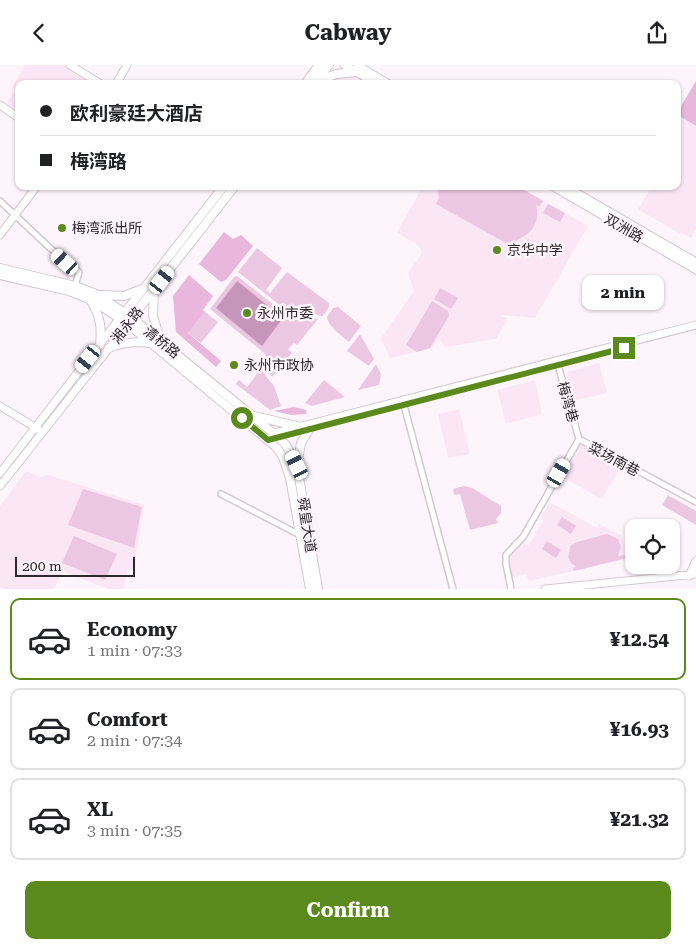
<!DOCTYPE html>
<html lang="en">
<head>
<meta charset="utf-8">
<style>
  body { margin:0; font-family:"Roboto Serif","Noto Sans SC",serif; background:#f2f2f2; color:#202124; height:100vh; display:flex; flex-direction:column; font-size:19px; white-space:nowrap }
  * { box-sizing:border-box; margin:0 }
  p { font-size:16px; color:#757577 }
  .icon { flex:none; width:28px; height:28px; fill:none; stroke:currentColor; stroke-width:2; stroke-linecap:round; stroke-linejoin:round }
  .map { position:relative; height:524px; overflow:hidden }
  .sheet { display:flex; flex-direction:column; background:#fff; flex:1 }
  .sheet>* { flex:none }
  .guide { position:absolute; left:15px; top:15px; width:666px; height:110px; border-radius:10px; box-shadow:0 1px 4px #0004; display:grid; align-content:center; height:110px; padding:0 25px; background:#fff }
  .tools { position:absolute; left:625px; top:454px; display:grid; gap:10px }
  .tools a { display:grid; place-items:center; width:55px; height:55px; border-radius:10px; background:#fff; box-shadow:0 1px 4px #0004; font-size:25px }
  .scale { position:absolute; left:15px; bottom:12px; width:120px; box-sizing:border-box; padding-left:5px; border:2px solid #2d282b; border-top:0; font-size:14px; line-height:18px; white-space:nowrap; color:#2d282b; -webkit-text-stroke:4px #fef5fc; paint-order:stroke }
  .end { position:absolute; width:22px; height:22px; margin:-11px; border:6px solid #5b8a1c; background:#fff; box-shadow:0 0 0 2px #fff }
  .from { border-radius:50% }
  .bubble { position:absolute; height:35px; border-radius:10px; background:#fff; box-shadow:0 1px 4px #0004; font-size:16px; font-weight:700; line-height:35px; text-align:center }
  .car { position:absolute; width:15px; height:30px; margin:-15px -8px; border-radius:6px; box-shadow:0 0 4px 1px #0007; background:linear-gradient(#fff 24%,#345 0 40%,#fff 0 76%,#345 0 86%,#fff 0) }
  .guide b { display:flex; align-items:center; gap:18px; height:48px; font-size:19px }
  .guide b+b { border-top:1px solid #e0e0e0 }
  .guide i { width:12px; height:12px; background:#202124 }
  ul { padding:9px 0 0; list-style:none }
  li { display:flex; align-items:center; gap:15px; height:82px; margin:0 10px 8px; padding:0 15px; border:2px solid #e0e0e0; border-radius:10px }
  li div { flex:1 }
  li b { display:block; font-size:19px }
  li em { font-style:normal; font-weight:700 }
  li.on { border-color:#5b8a1c }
  li>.icon { width:45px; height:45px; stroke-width:1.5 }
  .action { display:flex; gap:10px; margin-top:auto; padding:10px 25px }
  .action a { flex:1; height:58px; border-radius:10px; background:#5b8a1c; color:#fff; font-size:20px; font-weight:700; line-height:58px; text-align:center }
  header { display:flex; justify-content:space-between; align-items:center; height:65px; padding:0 25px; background:#fff; font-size:22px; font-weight:700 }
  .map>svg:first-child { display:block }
</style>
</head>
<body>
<header><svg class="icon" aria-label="back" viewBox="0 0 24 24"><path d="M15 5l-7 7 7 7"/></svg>Cabway<svg class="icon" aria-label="share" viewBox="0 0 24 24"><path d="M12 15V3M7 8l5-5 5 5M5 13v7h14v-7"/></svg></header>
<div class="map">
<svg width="696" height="524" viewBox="0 0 696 524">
  <rect width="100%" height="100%" fill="#fef5fc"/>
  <path fill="#fbe6f6" d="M25 0H65L92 16 90 19H19V48L6 39 16 24 12 22Z
    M678 50 696 61V164L691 173 682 168 680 169 638 144 652 121H678Z
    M423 121H518L588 161 535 253 501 250 508 254 496 274 445 282 439 273 430 284 390 293 381 273 414 226 408 208 422 188 419 181 397 167Z
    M599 298 607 328 576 335 567 307Z
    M535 315 542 349 506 359 497 325Z
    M459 344 470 389 448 393 438 349Z
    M580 378 621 401 602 434 562 412Z
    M26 406 40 412 49 410 144 440 134 504H128L124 524H108L62 506 54 524H4L0 522V441Z
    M550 437 597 463 599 459 622 471 627 494 529 516 526 509 510 513 507 495 508 490 512 485 522 479 529 480 544 454 541 452Z"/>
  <path fill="#ecc7e2" d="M437 121H517L543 136 539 142 536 140C541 157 531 170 515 176L518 178 515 183 436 139 439 133Z
    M548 139 565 148 560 157 543 148Z
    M528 174 546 183 541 192 523 183Z
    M257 183 282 203 266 225 270 228 287 207 329 238V242L323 251H320L311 247 297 251 292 250 238 207Z
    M237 211 292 254C302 257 309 250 318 254L297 280 294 278 288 284 292 288 272 312C266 305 270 296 264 288L210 244 234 212Z
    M440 223 458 233 451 244 434 234Z
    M432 236 448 246 449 251 430 283 417 287 406 280Z
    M338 242 361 261 349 277C343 272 328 261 327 253 327 250 332 245 333 243Z
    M205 247 218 257 201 278 188 268Z
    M360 269 374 294 369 301 347 286Z
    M261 295 264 296 265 310 274 321 281 341 270 345 236 319 239 315 247 322 257 309 254 305Z
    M376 299 381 309 379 320 358 325Z
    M324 315 345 332 312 341 305 338Z
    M464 421 472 423 501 441V448L496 454 498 458 470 465 460 429 454 430 453 424Z
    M83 424 142 442 134 483 68 460Z
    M668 430 696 446V460L662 440Z
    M562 452 576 461 571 469 557 460Z
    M607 469 618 474 621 481 618 491 626 490 627 493 574 506 573 503 576 502 571 498 568 492 571 480 577 477Z
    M74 471 117 489 105 515 62 498Z
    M547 476 561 485 556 493 542 484Z"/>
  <path fill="#e9b6dc" d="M696 16V61L678 50V46Z
    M224 167 233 174 241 170 253 181 226 215 221 217 199 199Z
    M189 210 213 231 203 245 205 247 188 268 221 296 216 302 176 267 173 231Z
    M294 342 306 345V349L291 350 274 346Z"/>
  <path fill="#c695ba" d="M237 216 283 253 262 281 216 243Z"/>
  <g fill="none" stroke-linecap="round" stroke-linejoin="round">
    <g stroke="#d4c7d0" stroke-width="8">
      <path id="street" d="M0 136 50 183 79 207 75 221
        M558 300 579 374
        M405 344 453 524
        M221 429 300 470
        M511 524 506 499V490L523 472 579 374 696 437"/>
    </g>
    <g stroke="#d4c7d0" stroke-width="9">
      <path id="secondary" d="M70 0 101 19
        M344 0 377 19
        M357 0 389 19
        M116 19 127 0
        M0 40 19 53
        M552 121 696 205
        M565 121 696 197
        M0 170 37 121
        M0 341 38 364
        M272 371 274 368 283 366 696 260
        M0 408 120 253
        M0 421 128 259
        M689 511 696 496
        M545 524 696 509"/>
    </g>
    <g stroke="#d4c7d0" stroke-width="10">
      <path id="primary" d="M359 0 360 2
        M318 14 329 0
        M316 17 336 9 356 7
        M305 19 319 0
        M0 203 75 221 96 229 132 253 278 372 286 380 297 401 318 524
        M0 210 69 226 92 235 128 259 277 383 283 392 290 413 310 524
        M154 226 153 251 160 275
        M101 230 124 231 142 224
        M91 236C100 251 102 262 100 279
        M123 250 224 121
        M130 255 235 121
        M109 283C123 277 135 276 150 278
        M254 351 301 362
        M297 401 301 378 309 365"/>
    </g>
    <use href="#street" stroke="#fff" stroke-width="5"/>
    <use href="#secondary" stroke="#fff" stroke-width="7"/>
    <use href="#primary" stroke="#fff" stroke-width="8"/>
  </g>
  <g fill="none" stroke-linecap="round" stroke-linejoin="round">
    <path stroke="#5b8a1c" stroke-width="6" d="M242 353 268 375 624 283"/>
  </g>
  <g fill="#5b8a1c" stroke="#fef5fc" stroke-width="2">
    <circle cx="62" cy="163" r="5"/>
    <circle cx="497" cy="185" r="5"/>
    <circle cx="247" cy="248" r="5"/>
    <circle cx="234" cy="300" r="5"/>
  </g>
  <g text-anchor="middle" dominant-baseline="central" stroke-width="5" stroke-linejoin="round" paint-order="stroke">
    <g font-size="14" fill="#2d282b" stroke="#fef5fc" text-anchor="start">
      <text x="72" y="163">梅湾派出所</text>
      <text x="507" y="185">京华中学</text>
      <text x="257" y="248">永州市委</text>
      <text x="244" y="300">永州市政协</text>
    </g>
    <g font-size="14" fill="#2d282b" stroke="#fef5fc">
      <text transform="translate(624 163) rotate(30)">双洲路</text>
      <text transform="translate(127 260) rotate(-52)">湘永路</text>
      <text transform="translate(162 277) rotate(39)">清桥路</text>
      <text transform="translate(568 337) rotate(74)">梅湾巷</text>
      <text transform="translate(614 394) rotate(28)">菜场南巷</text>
      <text transform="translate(307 460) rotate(81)">舜皇大道</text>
    </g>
  </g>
</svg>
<div class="tools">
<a><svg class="icon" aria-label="locate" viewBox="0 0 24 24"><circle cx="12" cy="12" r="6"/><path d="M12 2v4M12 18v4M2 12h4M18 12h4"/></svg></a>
</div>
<div class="scale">200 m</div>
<i class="end from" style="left:242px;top:353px"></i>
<i class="end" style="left:624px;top:283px"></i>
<div class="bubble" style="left:582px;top:210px;width:82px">2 min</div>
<i class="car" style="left:65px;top:197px;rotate:312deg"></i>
<i class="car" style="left:162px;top:215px;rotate:38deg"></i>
<i class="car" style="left:88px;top:294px;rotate:218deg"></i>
<i class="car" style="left:297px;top:400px;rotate:334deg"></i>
<i class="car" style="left:559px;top:408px;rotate:30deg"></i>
<div class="guide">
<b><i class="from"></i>欧利豪廷大酒店</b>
<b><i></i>梅湾路</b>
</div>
</div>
<section class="sheet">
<ul>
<li class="on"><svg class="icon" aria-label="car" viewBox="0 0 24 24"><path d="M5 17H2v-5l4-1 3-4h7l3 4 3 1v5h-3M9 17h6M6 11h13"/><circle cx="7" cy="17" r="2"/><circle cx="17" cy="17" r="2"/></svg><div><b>Economy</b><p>1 min · 07:33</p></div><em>¥12.54</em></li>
<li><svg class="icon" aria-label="car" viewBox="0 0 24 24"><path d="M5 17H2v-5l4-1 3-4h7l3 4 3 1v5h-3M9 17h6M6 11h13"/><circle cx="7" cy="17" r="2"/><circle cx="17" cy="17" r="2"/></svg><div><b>Comfort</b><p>2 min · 07:34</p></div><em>¥16.93</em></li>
<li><svg class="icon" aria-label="car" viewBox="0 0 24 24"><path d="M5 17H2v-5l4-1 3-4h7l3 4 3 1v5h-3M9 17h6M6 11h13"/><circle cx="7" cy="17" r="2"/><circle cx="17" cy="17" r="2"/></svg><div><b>XL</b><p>3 min · 07:35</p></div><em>¥21.32</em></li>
</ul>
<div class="action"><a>Confirm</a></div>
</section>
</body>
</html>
